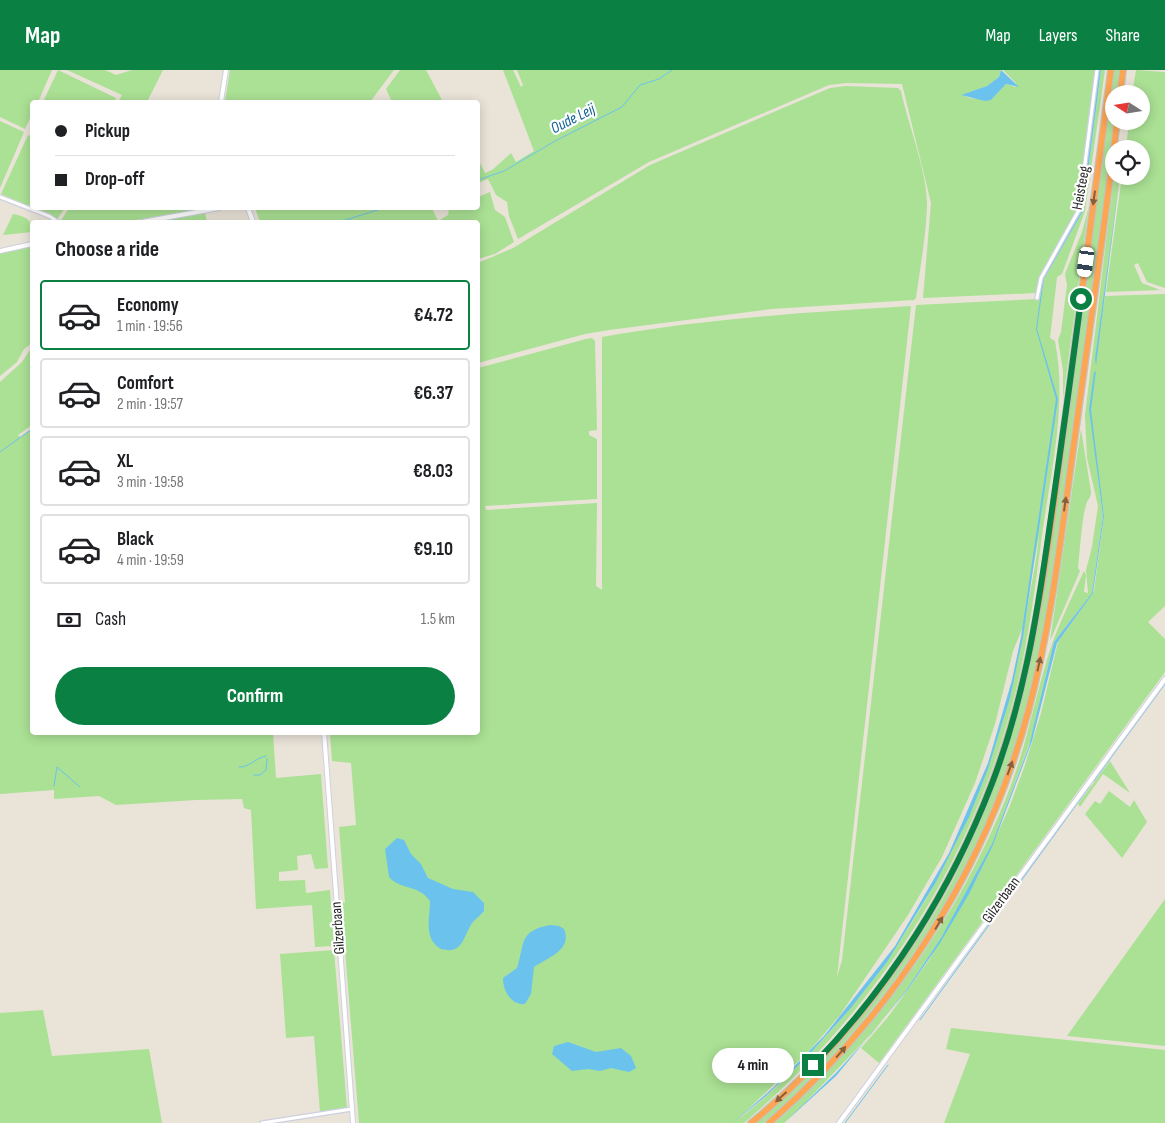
<!DOCTYPE html>
<html lang="en">
<head>
<meta charset="utf-8">
<style>
  body { margin:0; font-family:"Sofia Sans Condensed",sans-serif; background:#f2f2f2; color:#202124; height:100vh; display:flex; flex-direction:column; font-size:19px; white-space:nowrap }
  * { box-sizing:border-box; margin:0 }
  p { font-size:16px; color:#757577 }
  .icon { flex:none; width:28px; height:28px; fill:none; stroke:currentColor; stroke-width:2; stroke-linecap:round; stroke-linejoin:round }
  .map { position:relative; flex:1; overflow:hidden }
  .side { position:absolute; left:30px; top:150px; width:450px; height:515px; display:flex; flex-direction:column; background:#fff; border-radius:5px; box-shadow:0 2px 12px #0003 }
  .side>* { flex:none }
  .top-card { position:absolute; left:30px; top:30px; width:450px; height:110px; border-radius:5px; box-shadow:0 2px 12px #0003; display:grid; align-content:center; height:110px; padding:0 25px; background:#fff }
  .needle { width:32px; rotate:282deg }
  .controls { position:absolute; left:1105px; top:15px; display:grid; gap:10px }
  .controls a { display:grid; place-items:center; width:45px; height:45px; border-radius:50%; background:#fff; box-shadow:0 2px 12px #0003; font-size:25px }
  .end { position:absolute; width:22px; height:22px; margin:-11px; border:6px solid #0b8043; background:#fff; box-shadow:0 0 0 2px #fff }
  .from { border-radius:50% }
  .bubble { position:absolute; height:35px; border-radius:18px; background:#fff; box-shadow:0 2px 12px #0003; font-size:16px; font-weight:700; line-height:35px; text-align:center }
  .car { position:absolute; width:15px; height:30px; margin:-15px -8px; border-radius:6px; box-shadow:0 0 4px 1px #0007; background:linear-gradient(#fff 24%,#345 0 40%,#fff 0 76%,#345 0 86%,#fff 0) }
  .top-card b { display:flex; align-items:center; gap:18px; height:48px; font-size:19px }
  .top-card b+b { border-top:1px solid #e0e0e0 }
  .top-card i { width:12px; height:12px; background:#202124 }
  ul { padding:0; list-style:none }
  li { display:flex; align-items:center; gap:15px; height:70px; margin:0 10px 8px; padding:0 15px; border:2px solid #e0e0e0; border-radius:5px }
  li div { flex:1 }
  li b { display:block; font-size:19px }
  li em { font-style:normal; font-weight:700 }
  li.active { border-color:#0b8043 }
  li>.icon { width:45px; height:45px; stroke-width:1.5 }
  h2 { padding:0 25px; font-size:22px; line-height:60px }
  .pay { display:flex; align-items:center; gap:12px; height:55px; padding:0 25px; font-size:19px }
  .pay p { margin-inline-start:auto }
  .action { display:flex; gap:10px; margin-top:auto; padding:10px 25px }
  .action a { flex:1; height:58px; border-radius:30px; background:#0b8043; color:#fff; font-size:20px; font-weight:700; line-height:58px; text-align:center }
  header { display:flex; align-items:center; gap:30px; box-sizing:border-box; height:70px; padding:0 25px; background:#0b8043; color:#fff }
  header strong { font-size:24px }
  nav { display:flex; gap:28px; margin-inline-start:auto; font-size:18px }
  .map>svg:first-child { display:block }
</style>
</head>
<body>
<header>
<strong>Map</strong>
<nav><a>Map</a><a>Layers</a><a>Share</a></nav>
</header>
<div class="map">
<svg width="1165" height="1053" viewBox="0 0 1165 1053">
  <rect width="100%" height="100%" fill="#eae3d8"/>
  <path fill="#aae194" fill-rule="evenodd" d="M0 0H52L38 32H32V44L25 59 0 47Z
    M58 0 116 28 114 32H43Z
    M67 0H105L116 5 132 0H163L147 32H118L122 25Z
    M230 0H394L370 32H225Z
    M400 0H426L443 32H392L386 19Z
    M503 0H513L521 17 523 15 517 0H1001L999 7 987 16 962 25 970 28 991 30 1006 14 1016 17V13L1003 0H1095L1078 140 1039 208 1036 223 923 228 931 133 902 14 846 13 829 15 649 92 518 169 509 146 507 132 496 125 488 109 478 113V89L485 103 492 100 511 83 516 92 534 81Z
    M1098 0 1081 142 1043 208 1041 230 1044 209 1083 141 1101 0H1105L1085 141 1062 204 1057 207 1050 268 1055 271C1067 333 1052 396 1043 458 1035 517 1028 578 1012 635 968 800 873 943 744 1053H359L341 831 345 833 339 757 356 755 351 693 332 691 330 664 478 662V298L586 269 592 268 595 271 597 360 589 361V365L597 369V429L485 436 486 440 597 433 596 516 602 520V267C704 249 808 242 911 236L837 907 842 890 916 235 1039 229 1042 207 1080 140ZM1039 465C1037 490 1031 515 1027 540 1000 706 931 855 815 978 791 1003 765 1030 737 1050L812 978 840 945 908 845 942 787 975 713 995 654 1013 581 1023 557Z
    M1114 0H1120L1117 24H1114C1114 65 1107 106 1102 147 1094 201 1087 254 1080 308 1065 423 1054 540 1022 652 977 809 886 944 764 1053H755C787 1025 814 995 842 963 858 945 874 927 889 909 975 803 1019 660 1042 529Z
    M1136 0 1165 2V218L1147 212 1138 193 1134 195 1142 213 1160 220 1106 222 1122 106H1141V79H1126L1129 51H1141V24H1132Z
    M846 16 898 18 901 21C908 54 928 104 927 136 926 167 920 198 916 228L914 230 771 239 609 260 585 264 478 293V193L513 178 650 95 830 18Z
    M0 51 24 62 0 118Z
    M28 65 32 67V138H65L58 148H56L1 124Z
    M1114 106H1120L1095 294 1105 226 1165 224V536L1148 552 1165 569V602L879 993 861 978 888 947 929 890 978 806 1009 738 1025 695 1041 643 1058 572 1094 521 1104 446 1094 374 1103 446 1092 523 1054 572 1032 666 994 770 966 827 941 868 907 919 872 963 796 1042 784 1053H775C878 959 961 846 1011 715 1028 670 1036 622 1051 577 1060 551 1073 525 1084 501L1086 505 1084 522 1088 523 1086 500 1092 477 1098 436 1087 388 1085 345Z
    M490 122 495 140 505 147 514 172 495 184 478 189V152H260L255 138H432L438 151 448 145 449 138H478V127Z
    M1089 136 1063 329V300L1058 270 1061 262 1067 215 1065 204 1082 162Z
    M69 138H200L199 139 125 152H60Z
    M205 142 207 152H150Z
    M13 144C24 146 33 149 32 162L3 165Z
    M32 176V273L24 279 17 292 0 306V182Z
    M32 277V355L18 365 20 367 32 359V662L273 663 276 708 321 704 328 798 315 799 311 784 297 786 298 800 279 802V811L305 810 306 823 330 820 334 876 315 877 312 835 256 839 251 740 244 738 242 729 196 730 116 735 99 726 54 729V720L0 724V312L22 292Z
    M1081 359 1091 422C1091 427 1089 428 1087 432 1082 444 1080 480 1078 498L1080 501 1050 571Z
    M1110 691 1130 723 1103 704 1080 737 1078 734Z
    M1109 721 1130 737 1134 730 1147 752 1122 788 1085 744 1095 731 1100 734Z
    M1165 829V976L1067 966Z
    M334 880 347 1038 320 1042 314 966 286 968 280 884Z
    M43 940 52 986 149 979 162 1053H0V943Z
    M951 958 1165 980V1053H944L970 984 946 979Z"/>
  <path fill="#6bc3ed" d="M1001 0 1019 17 1006 14 991 30 985 31 961 25 987 16 999 7Z
    M1099 0H1101L1083 141 1044 209 1037 259 1058 329 1023 567 1010 628 988 699 969 747 936 812 887 892 850 939 806 988 766 1026 733 1053 774 1017 824 966 895 876 949 783 988 693 1012 610 1021 567 1056 329 1036 259 1043 208 1081 142Z
    M1120 106 1096 295 1095 289Z
    M1096 301 1091 340 1104 446 1093 523 1057 573 1032 671 993 775 969 824 940 873 908 919 836 1006 784 1053 836 1003 872 963 907 919 941 868 992 774 1029 676 1054 572 1092 523 1103 446 1089 339 1094 303Z
    M397 768 404 770 411 784 421 794 428 808 453 819 473 822 484 833V841C480 846 475 849 472 853 463 867 463 885 441 879 423 869 430 848 430 831 418 814 400 820 389 807L385 779Z
    M550 855 559 856 564 859C573 880 547 888 534 897L531 924 525 934C511 935 503 921 503 908L517 898C525 874 518 861 550 855Z
    M568 972 596 982 621 978 631 986 636 998 629 1002 611 998 600 1001 588 999 572 1001 552 984 554 976Z"/>
  <g fill="none" stroke-linecap="round" stroke-linejoin="round">
    <path stroke="#6bc3ed" stroke-width="1" d="M478 110 504 101 557 70 622 37 640 15 659 9 672 0
      M339 152 384 138
      M0 382 32 359
      M239 697C249 698 255 688 266 686
      M254 705H260L266 700 267 689
      M1094 711 1165 614
      M54 716 57 697 80 717
      M920 950 1090 716
      M845 1053 888 995"/>
    <g stroke="#ced0e1" stroke-width="5.5">
      <path id="minor" d="M0 127 49 146 58 152
        M1037 228 1041 208 1079 140 1097 0
        M262 1053 352 1039"/>
    </g>
    <g stroke="#ced0e1" stroke-width="6">
      <path id="tertiary" d="M221 32 226 0
        M248 138 253 152
        M142 152 219 138
        M0 181 32 174
        M324 662 353 1053
        M839 1053 1165 609"/>
    </g>
    <g stroke="#c3c3c3" stroke-width="8">
      <path id="motorway" d="M1120 24 1123 0
        M751 1053C880 948 973 797 1016 638 1042 541 1053 441 1066 343 1081 228 1097 114 1111 0
        M769 1053C893 944 985 802 1028 642 1052 552 1062 458 1075 366 1089 261 1105 156 1117 51"/>
    </g>
    <use href="#minor" stroke="#fff" stroke-width="3"/>
    <use href="#tertiary" stroke="#fff" stroke-width="4"/>
    <use href="#motorway" stroke="#fda551" stroke-width="5.5"/>
  </g>
  <defs><path id="oneway-solid" d="M-6-.8H1V-3.2L6.5 0L1 3.2V.8H-6Z" transform="scale(1.25)"/></defs>
  <g fill="#87603a">
    <use href="#oneway-solid" transform="translate(1094 128) rotate(98)"/>
    <use href="#oneway-solid" transform="translate(1065 434) rotate(-82)"/>
    <use href="#oneway-solid" transform="translate(1039 594) rotate(-78)"/>
    <use href="#oneway-solid" transform="translate(1010 698) rotate(-70)"/>
    <use href="#oneway-solid" transform="translate(939 853) rotate(-59)"/>
    <use href="#oneway-solid" transform="translate(841 982) rotate(-49)"/>
    <use href="#oneway-solid" transform="translate(781 1027) rotate(138)"/>
  </g>
  <g fill="none" stroke-linecap="round" stroke-linejoin="round">
    <path stroke="#0b8043" stroke-width="6" d="M813 995C890 916 951 820 991 716 1023 634 1037 547 1049 461 1060 384 1071 307 1081 229"/>
  </g>
  <g text-anchor="middle" dominant-baseline="central" stroke-width="4.5" stroke-linejoin="round" paint-order="stroke">
    <g font-size="15" fill="#272727" stroke="#fff">
      <text transform="translate(1081 118) rotate(-80)">Heisteeg</text>
      <text transform="translate(1001 830) rotate(-54)">Gilzerbaan</text>
      <text transform="translate(338 858) rotate(-94)">Gilzerbaan</text>
    </g>
    <g font-size="16" font-style="italic" fill="#0e5f95" stroke="#fff">
      <text transform="translate(573 49) rotate(-27)">Oude Leij</text>
    </g>
  </g>
</svg>
<div class="controls">
<a><svg class="needle" viewBox="-14 -14 28 28"><path d="M0-13l5 13h-10z" fill="#e53935"/><path d="M0 13l5-13h-10z" fill="#757577"/></svg></a>
<a><svg class="icon" aria-label="locate" viewBox="0 0 24 24"><circle cx="12" cy="12" r="6"/><path d="M12 2v4M12 18v4M2 12h4M18 12h4"/></svg></a>
</div>
<i class="end from" style="left:1081px;top:229px"></i>
<i class="end" style="left:813px;top:995px"></i>
<div class="bubble" style="left:712px;top:978px;width:82px">4 min</div>
<i class="car" style="left:1086px;top:192px;rotate:188deg"></i>
<div class="top-card">
<b><i class="from"></i>Pickup</b>
<b><i></i>Drop-off</b>
</div>
<section class="side">
<h2>Choose a ride</h2>
<ul>
<li class="active"><svg class="icon" aria-label="car" viewBox="0 0 24 24"><path d="M5 17H2v-5l4-1 3-4h7l3 4 3 1v5h-3M9 17h6M6 11h13"/><circle cx="7" cy="17" r="2"/><circle cx="17" cy="17" r="2"/></svg><div><b>Economy</b><p>1 min · 19:56</p></div><em>€4.72</em></li>
<li><svg class="icon" aria-label="car" viewBox="0 0 24 24"><path d="M5 17H2v-5l4-1 3-4h7l3 4 3 1v5h-3M9 17h6M6 11h13"/><circle cx="7" cy="17" r="2"/><circle cx="17" cy="17" r="2"/></svg><div><b>Comfort</b><p>2 min · 19:57</p></div><em>€6.37</em></li>
<li><svg class="icon" aria-label="car" viewBox="0 0 24 24"><path d="M5 17H2v-5l4-1 3-4h7l3 4 3 1v5h-3M9 17h6M6 11h13"/><circle cx="7" cy="17" r="2"/><circle cx="17" cy="17" r="2"/></svg><div><b>XL</b><p>3 min · 19:58</p></div><em>€8.03</em></li>
<li><svg class="icon" aria-label="car" viewBox="0 0 24 24"><path d="M5 17H2v-5l4-1 3-4h7l3 4 3 1v5h-3M9 17h6M6 11h13"/><circle cx="7" cy="17" r="2"/><circle cx="17" cy="17" r="2"/></svg><div><b>Black</b><p>4 min · 19:59</p></div><em>€9.10</em></li>
</ul>
<div class="pay"><svg class="icon" aria-label="cash" viewBox="0 0 24 24"><path d="M3 7h18v10H3z"/><circle cx="12" cy="12" r="2"/></svg>Cash<p>1.5 km</p></div>
<div class="action"><a>Confirm</a></div>
</section>
</div>
</body>
</html>
